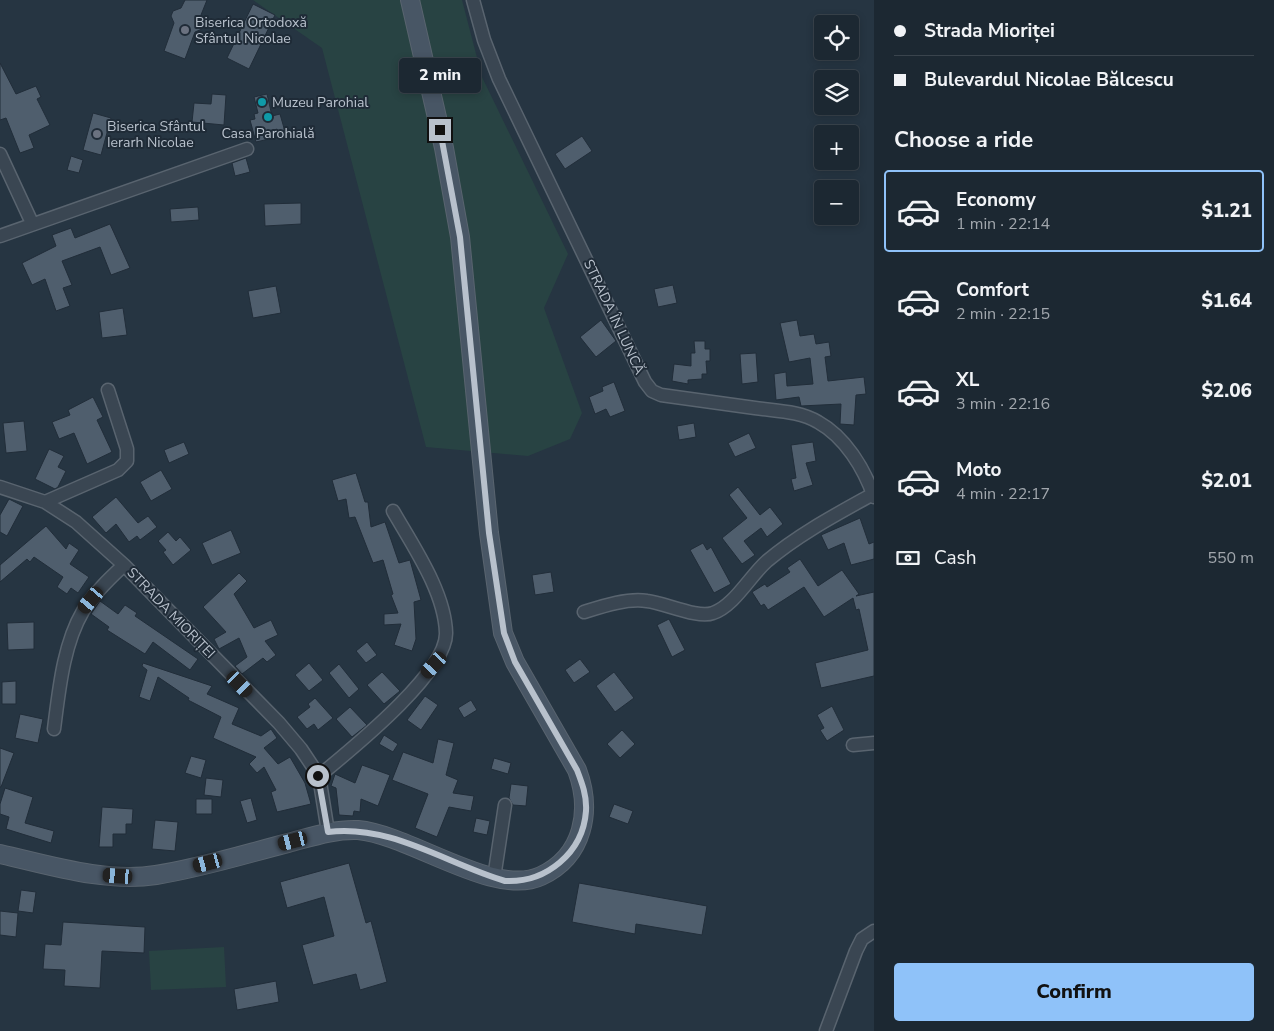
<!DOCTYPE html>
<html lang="en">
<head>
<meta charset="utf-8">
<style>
  body { margin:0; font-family:"Nunito Sans",sans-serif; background:#29343e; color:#f1f3f6; height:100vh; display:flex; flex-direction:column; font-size:19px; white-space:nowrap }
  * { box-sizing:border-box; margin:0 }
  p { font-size:16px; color:#a0a6ac }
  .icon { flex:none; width:28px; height:28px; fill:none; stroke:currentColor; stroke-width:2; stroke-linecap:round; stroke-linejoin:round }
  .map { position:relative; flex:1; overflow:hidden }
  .sheet { display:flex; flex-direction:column; background:#1c2832; width:400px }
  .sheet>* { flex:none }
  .guide { display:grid; align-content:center; height:110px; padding:0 20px; background:#1c2832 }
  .tools { position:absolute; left:814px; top:15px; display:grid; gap:10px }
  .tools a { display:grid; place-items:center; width:45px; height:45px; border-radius:5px; background:#1c2832; box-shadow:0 2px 8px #0003,0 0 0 1px #3a444d; font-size:25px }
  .end { position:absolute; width:22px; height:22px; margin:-11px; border:6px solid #b8c1cc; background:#111; box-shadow:0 0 0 2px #111 }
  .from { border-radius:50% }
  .bubble { position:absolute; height:35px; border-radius:5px; background:#1c2832; box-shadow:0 2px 8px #0003,0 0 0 1px #3a444d; font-size:16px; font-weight:800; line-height:35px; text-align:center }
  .car { position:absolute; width:15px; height:30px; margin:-15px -8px; border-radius:6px; box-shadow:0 0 4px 1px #0007; background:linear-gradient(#222 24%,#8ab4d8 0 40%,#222 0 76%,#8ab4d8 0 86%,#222 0) }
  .guide b { display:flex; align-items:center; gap:18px; height:48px; font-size:19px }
  .guide b+b { border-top:1px solid #3a444d }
  .guide i { width:12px; height:12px; background:#f1f3f6 }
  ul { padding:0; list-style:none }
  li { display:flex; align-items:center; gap:15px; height:82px; margin:0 10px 8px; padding:0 10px; border:2px solid transparent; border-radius:5px }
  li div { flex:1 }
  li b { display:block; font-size:19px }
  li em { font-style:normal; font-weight:800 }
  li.active { border-color:#8fc2f9 }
  li>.icon { width:45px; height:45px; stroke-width:1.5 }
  h2 { padding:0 20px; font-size:22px; line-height:60px }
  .pay { display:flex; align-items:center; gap:12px; height:55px; padding:0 20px; font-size:19px }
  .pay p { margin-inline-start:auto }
  .action { display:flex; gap:10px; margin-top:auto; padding:10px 20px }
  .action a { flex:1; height:58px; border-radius:5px; background:#8fc2f9; color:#111; font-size:20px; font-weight:800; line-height:58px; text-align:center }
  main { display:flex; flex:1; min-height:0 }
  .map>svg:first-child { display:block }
</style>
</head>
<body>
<main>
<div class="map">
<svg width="874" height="1031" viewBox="0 0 874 1031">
  <rect width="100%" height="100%" fill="#263542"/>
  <path fill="#284343" d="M253 0H462L482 77 568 254 544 308 582 413 570 439 528 456 426 447 322 48Z
    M224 947 226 987 151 990 149 951Z"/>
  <path fill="#4f5e6d" stroke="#212d39" d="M185 0H207L201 15 205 22 202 29 195 32 185 59 164 51 174 23 171 16 173 11 181 8Z
    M253 4 275 15 249 69 227 58Z
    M0 63 16 94 36 86 41 97 37 99 50 125 29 135 34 148 20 153 6 118 0 120Z
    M212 94 226 95 224 125 192 122 194 103 211 104Z
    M267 94 272 116 280 114 286 135 256 142 250 120 255 119 254 114 258 113 254 97Z
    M93 113 111 118 101 155 83 150Z
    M582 136 592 151 565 169 555 154Z
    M71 156 83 160 79 173 67 170Z
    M246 158 250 172 235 176 232 163Z
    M301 203V224L265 226 264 204Z
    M198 207 199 220 171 222 170 209Z
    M110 224 130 268 111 275 100 247 62 261 72 285 63 288 70 306 56 311 45 279 32 285 22 263 56 246 52 235 71 228 75 238Z
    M673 285 677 303 658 307 654 289Z
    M276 286 281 313 253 318 248 291Z
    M123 308 127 335 102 338 99 312Z
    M601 320 616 341 596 357 580 337Z
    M797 320 800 336 814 334 816 344 829 342 831 356 825 357 828 381 864 377 866 394 856 395 854 425 840 424 841 404 801 406 799 397 776 400 774 374 786 372 787 386 813 384 810 358 789 362 780 323Z
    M694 341H705V349H710V361H706L707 374H702V379L688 380V384L672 381 674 364 691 366V353H695Z
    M756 353 758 382 742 384 740 354Z
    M614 382 625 411 610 417 606 409 595 414 589 397 603 391 602 387Z
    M93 397 103 417 97 420 112 452 87 464 74 433 59 439 52 422 70 415 68 410Z
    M24 421 27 451 6 453 3 423Z
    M694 423 696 437 679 440 677 426Z
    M749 433 756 448 735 457 728 443Z
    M184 442 189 454 169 463 164 450Z
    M813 442 816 461 806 463 813 485 794 491 791 479 796 478 791 445Z
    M49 449 64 456 58 467 66 471 58 487 55 489 35 479Z
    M161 470 172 489 151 501 140 482Z
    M356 473 365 502H368L371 527 385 522 399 563 410 560 421 600 414 602 416 639 412 651 394 645 401 624 384 625V614L398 613 391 595 393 594 383 560 373 563 355 517 349 518 346 499 338 501 332 480Z
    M738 487 760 515 770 507 783 524 767 537 761 528 744 541 755 555 742 564 722 538 747 518 729 495Z
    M116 497 138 523 148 516 157 527 140 540 137 536 129 542 116 524 106 533 92 517Z
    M9 499 23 506 7 536 0 532V515Z
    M860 518 869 544 874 542V559L851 565 844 543 828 550 821 535Z
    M46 526 66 549 69 543 79 550 70 564 89 577 78 593 71 588 67 594 57 587 63 577 34 557 30 562 27 559 0 582V565Z
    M231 530 241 553 212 565 202 543Z
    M168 532 176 541 180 537 191 550 173 565 163 552 166 550 158 541Z
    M703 543 707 550 711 547 731 584 714 593 690 550Z
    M800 559 818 586 842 570 859 594 856 596 874 592V676L821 688 815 663 868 650 859 609 856 610 853 598 824 617 804 587 768 610 764 604 761 606 752 592 765 584 767 587 790 572 787 568Z
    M551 572 554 592 535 595 532 575Z
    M239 573 247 581 234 594 254 628 271 620 278 635 265 641 276 655 267 662 263 658 242 674 235 666 247 657 239 638 219 649 214 639 226 632 203 607Z
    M100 601 118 614 125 605 137 613 135 616 198 659 190 670 153 642 145 654 107 630 109 627 91 614Z
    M669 619 685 650 672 657 657 625Z
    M34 622V649L8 650 7 623Z
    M367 642 377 655 366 663 356 651Z
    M580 659 590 672 574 683 565 670Z
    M143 663 212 686 207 694 239 708 232 724 261 736 271 729 277 738 264 748 278 764 290 757 305 783 311 804 277 812 271 792 276 790 264 767 257 773 249 764 256 757 213 738 221 717 188 700 189 698 158 677 150 701 139 697 147 670 142 666Z
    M309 663 323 680 309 691 295 675Z
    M339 664 359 689 349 698 329 673Z
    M382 672 400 691 384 704 367 685Z
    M614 672 634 698 615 712 596 686Z
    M16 681V704H2V682Z
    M425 696 438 705 421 730 407 720Z
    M315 698 333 718 318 730 314 724 307 729 297 717 310 707 308 704Z
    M471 700 477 710 464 718 458 708Z
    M832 706 844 730 827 741 820 730 824 728 817 715Z
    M350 707 367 725 352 737 336 719Z
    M20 714 43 719 38 743 15 738Z
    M622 730 635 744 620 758 607 744Z
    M384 735 398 744 393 752 379 744Z
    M438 739 454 743 446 775 458 780 453 793 474 796 471 811 449 807 437 837 415 828 428 794 392 780 403 752 433 763Z
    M0 748 14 753 1 787H0Z
    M191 756 206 760 201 778 185 773Z
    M494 758 511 763 508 774 491 769Z
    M362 765 390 775 378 806 361 799 360 812 354 811 353 816 339 815 336 788 331 786 335 774 355 783Z
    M206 778 223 780 221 797 204 795Z
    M511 784 528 786 526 806 513 805 509 798Z
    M5 788 33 797 25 823 54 831 51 843 6 829 9 817 0 814V804Z
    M251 798 257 820 247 823 240 801Z
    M196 799H212V814H196Z
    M614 804 633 811 628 824 609 817Z
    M102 807 133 809 132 824H126V834H113V847H99Z
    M476 818 490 821 487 835 473 832Z
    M155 820 178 822 175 851 152 849Z
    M349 863 366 923 371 921 387 982 360 990 356 974 313 985 302 945 334 936 324 897 287 908 280 882Z
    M579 883 707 906 702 935 636 924 635 934 572 922Z
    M21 890 36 892 33 913 18 911Z
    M0 911 18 913 16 937 0 935Z
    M63 922 145 927 144 953 102 951 100 988 64 986 65 970 43 969 45 944 61 945Z
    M276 981 279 1002 237 1010 234 989Z"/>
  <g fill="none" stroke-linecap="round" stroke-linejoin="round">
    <g stroke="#59646f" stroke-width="15">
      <path id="street" d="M473 0 484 40 499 79 645 382 652 391 661 395C692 399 724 404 755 408 776 411 800 411 818 422 845 437 864 468 874 497
        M0 154 32 223
        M0 236 247 149
        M0 487 45 502 76 522 124 565 279 723 301 749 319 776 328 832
        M45 502 118 470 127 461V449L108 390
        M584 612C603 606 627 598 647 601 665 603 698 619 713 613 734 606 750 576 767 561 799 534 837 514 873 494
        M54 729C59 691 63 645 83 611 93 594 110 578 124 565
        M853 745 874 743
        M319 776C349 751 447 673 446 633 445 592 413 546 393 511
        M494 878 505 805
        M826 1031 856 951 862 939 874 931"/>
    </g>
    <g stroke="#59646f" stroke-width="20">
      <path id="secondary" d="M0 854C49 865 105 883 156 875 201 868 245 854 288 843 311 837 334 829 358 830 411 835 494 898 541 876 584 856 592 810 577 770L515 662 503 633 489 533 460 237 444 148 410 0"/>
    </g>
    <use href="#street" stroke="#3a4652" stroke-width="12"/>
    <use href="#secondary" stroke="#485665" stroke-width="18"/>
  </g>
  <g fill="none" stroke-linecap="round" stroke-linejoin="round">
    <path stroke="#b8c1cc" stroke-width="6" d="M318 776 328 832C391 824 447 864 505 881 546 883 583 853 586 811 587 796 582 783 577 770L515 662 504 633 489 533 460 237 440 130"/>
  </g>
  <g fill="#6b7280" stroke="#1f2b37" stroke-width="2">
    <circle cx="185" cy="30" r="5"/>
    <circle cx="97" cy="134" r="5"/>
  </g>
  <g fill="#0f9aa8" stroke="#1f2b37" stroke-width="2">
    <circle cx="262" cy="102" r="5"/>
    <circle cx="268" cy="117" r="5"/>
  </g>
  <g text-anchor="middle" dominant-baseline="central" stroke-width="4" stroke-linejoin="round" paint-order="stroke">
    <g font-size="14" fill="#b8c1cc" stroke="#1f2b37" text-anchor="start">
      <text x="195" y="22">Biserica Ortodoxă<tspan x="195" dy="16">Sfântul Nicolae</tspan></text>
      <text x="272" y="102">Muzeu Parohial</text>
      <text x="107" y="126">Biserica Sfântul<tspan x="107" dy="16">Ierarh Nicolae</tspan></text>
      <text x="268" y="133" text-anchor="middle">Casa Parohială</text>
    </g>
    <g font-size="14" fill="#b8c1cc" stroke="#1f2b37">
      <text transform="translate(614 317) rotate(65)">STRADA ÎN LUNCĂ</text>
      <text transform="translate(171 613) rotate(46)">STRADA MIORIȚEI</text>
    </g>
  </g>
</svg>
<div class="tools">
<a><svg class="icon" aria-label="locate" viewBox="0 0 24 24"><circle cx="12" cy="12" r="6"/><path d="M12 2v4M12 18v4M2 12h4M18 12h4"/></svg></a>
<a><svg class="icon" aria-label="layers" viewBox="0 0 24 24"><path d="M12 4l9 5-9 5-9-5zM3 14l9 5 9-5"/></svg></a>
<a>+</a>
<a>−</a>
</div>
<i class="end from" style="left:318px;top:776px"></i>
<i class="end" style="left:440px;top:130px"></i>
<div class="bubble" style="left:399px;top:58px;width:82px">2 min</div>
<i class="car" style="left:91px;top:600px;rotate:220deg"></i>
<i class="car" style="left:434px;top:665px;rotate:222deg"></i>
<i class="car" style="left:240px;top:684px;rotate:136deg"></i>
<i class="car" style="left:293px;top:841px;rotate:256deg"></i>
<i class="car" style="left:208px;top:863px;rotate:255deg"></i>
<i class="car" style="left:118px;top:876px;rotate:274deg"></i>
</div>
<section class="sheet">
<div class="guide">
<b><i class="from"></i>Strada Mioriței</b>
<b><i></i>Bulevardul Nicolae Bălcescu</b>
</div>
<h2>Choose a ride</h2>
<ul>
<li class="active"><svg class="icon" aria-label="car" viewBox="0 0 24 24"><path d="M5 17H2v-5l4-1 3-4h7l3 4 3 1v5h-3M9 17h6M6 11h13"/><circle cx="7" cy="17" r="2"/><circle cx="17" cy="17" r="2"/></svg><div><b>Economy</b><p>1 min · 22:14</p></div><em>$1.21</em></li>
<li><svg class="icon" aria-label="car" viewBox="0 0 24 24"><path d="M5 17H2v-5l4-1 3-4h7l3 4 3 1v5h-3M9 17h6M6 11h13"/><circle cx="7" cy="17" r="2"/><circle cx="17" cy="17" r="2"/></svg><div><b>Comfort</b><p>2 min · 22:15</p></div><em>$1.64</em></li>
<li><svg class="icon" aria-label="car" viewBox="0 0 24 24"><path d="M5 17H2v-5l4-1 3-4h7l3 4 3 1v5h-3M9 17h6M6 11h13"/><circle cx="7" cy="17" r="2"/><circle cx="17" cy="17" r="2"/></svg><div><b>XL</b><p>3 min · 22:16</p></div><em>$2.06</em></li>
<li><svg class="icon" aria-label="car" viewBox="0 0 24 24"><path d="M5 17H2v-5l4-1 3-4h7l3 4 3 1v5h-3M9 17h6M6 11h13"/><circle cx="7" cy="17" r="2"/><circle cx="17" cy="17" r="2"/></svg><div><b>Moto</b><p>4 min · 22:17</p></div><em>$2.01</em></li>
</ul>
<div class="pay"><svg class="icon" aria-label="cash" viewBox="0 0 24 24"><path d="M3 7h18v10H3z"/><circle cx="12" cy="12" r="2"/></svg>Cash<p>550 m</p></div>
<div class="action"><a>Confirm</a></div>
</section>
</main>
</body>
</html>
